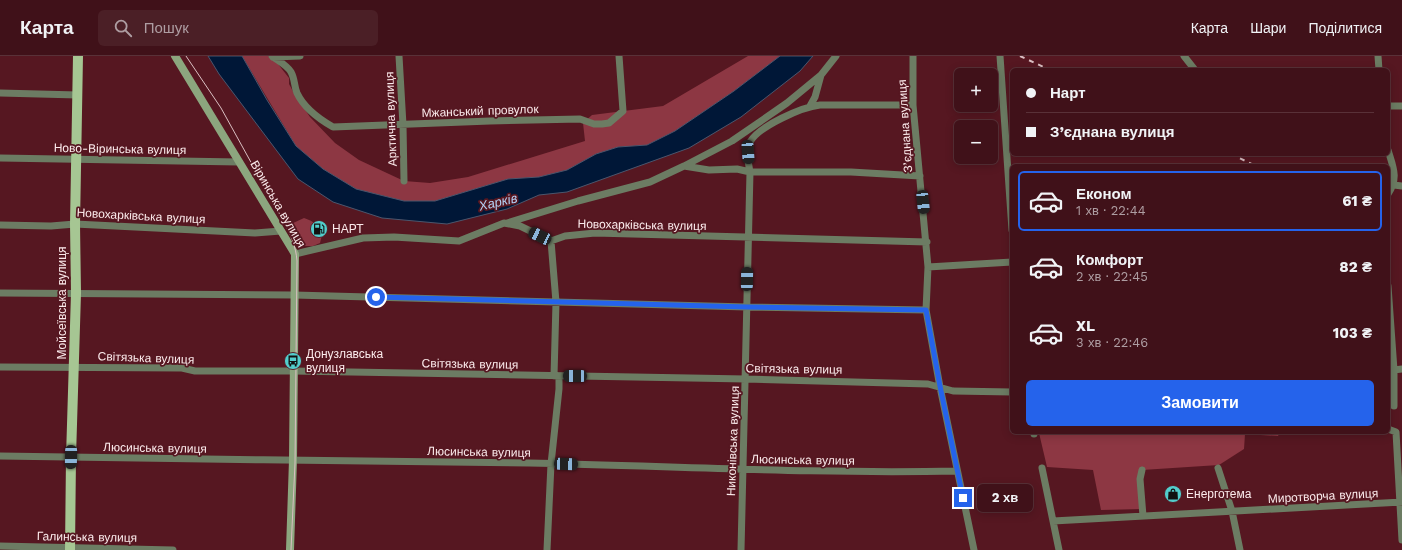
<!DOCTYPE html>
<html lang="uk">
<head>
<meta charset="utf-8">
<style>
  body { margin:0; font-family:"Work Sans",sans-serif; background:#4b1f26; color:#f1f3f6; height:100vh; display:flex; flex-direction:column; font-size:15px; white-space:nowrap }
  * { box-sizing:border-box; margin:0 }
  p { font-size:13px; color:#ae9da2 }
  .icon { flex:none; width:22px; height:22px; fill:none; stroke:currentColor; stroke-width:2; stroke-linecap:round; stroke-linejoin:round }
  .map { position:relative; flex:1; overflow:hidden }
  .side { position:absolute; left:1010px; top:108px; width:380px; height:270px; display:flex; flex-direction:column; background:#401119; border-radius:6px; box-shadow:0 2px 10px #0003,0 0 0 1px #593138 }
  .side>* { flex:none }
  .banner { position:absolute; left:1010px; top:12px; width:380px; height:88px; border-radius:6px; box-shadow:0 2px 10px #0003,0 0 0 1px #593138; display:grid; align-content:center; height:88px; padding:0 16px; background:#401119 }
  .buttons { position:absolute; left:954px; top:12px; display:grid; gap:8px }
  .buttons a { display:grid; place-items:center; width:44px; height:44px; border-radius:6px; background:#401119; box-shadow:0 2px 10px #0003,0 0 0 1px #593138; font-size:20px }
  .end { position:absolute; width:18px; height:18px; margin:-9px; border:5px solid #2563eb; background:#fff; box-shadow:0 0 0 2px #fff }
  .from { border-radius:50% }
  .bubble { position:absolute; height:28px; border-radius:6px; background:#401119; box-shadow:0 2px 10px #0003,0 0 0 1px #593138; font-size:13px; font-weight:700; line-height:28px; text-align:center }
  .car { position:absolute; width:12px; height:24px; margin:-12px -6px; border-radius:5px; box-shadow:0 0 3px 1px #0007; background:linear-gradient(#222 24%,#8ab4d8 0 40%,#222 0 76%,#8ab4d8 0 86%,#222 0) }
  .banner b { display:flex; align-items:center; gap:14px; height:38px; font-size:15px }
  .banner b+b { border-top:1px solid #593138 }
  .banner i { width:10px; height:10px; background:#f1f3f6 }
  ul { padding:7px 0 0; list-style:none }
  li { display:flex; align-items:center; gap:12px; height:60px; margin:0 8px 6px; padding:0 8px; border:2px solid transparent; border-radius:6px }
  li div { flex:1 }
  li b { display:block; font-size:15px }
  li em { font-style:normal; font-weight:700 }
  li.selected { border-color:#2563eb }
  li>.icon { width:36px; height:36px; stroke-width:1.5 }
  .cta { display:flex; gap:8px; margin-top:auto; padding:8px 16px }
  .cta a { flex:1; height:46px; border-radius:6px; background:#2563eb; color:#fff; font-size:16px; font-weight:700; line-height:46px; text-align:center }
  header { display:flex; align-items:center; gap:24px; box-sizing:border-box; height:56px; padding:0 20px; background:#401119; border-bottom:1px solid #593138 }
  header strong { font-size:19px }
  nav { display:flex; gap:22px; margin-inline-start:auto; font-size:14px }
  .search { width:280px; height:36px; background:#4b1f26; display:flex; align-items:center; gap:10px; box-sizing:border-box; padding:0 14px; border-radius:6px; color:#ae9da2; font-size:15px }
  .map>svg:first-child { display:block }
</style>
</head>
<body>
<header>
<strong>Карта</strong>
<div class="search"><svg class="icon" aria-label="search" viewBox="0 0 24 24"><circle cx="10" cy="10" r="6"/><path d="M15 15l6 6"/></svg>Пошук</div>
<nav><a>Карта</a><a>Шари</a><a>Поділитися</a></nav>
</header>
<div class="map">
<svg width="1402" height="494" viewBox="0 0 1402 494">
  <rect width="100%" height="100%" fill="#561721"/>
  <path fill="#8d3743" d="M242 0H268L278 8 289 22V28L294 37 310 61 335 87 359 104 404 125 430 127 468 121 585 85 583 67 592 59 663 50 748 0H780L734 35 675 75 647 89 618 91 596 98 567 114 539 121 508 123 435 145H404L356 133 323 113 296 90Z
    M304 162C313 165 319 169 322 179L320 187 313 190H299L290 170 291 168Z
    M1046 376H1280L1278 380 1245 378 1244 393 1219 409 1142 414V453L1101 454 1093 414 1047 411 1039 377Z"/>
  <path fill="#001737" stroke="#4b566d" d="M208 0H242L267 44 296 90 323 113 356 133 404 145H435L508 123 539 121 567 114 596 98 618 91 647 89 675 75 734 35 780 0H813L800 15 741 61 689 92 567 136 539 139 507 153 447 168 382 162 333 146 298 123 219 18Z"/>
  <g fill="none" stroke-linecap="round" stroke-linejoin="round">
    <path stroke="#6c7c63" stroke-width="7" d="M272 0C278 5 287 9 291 16 295 23 294 30 297 37 304 52 319 63 333 71L490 65 580 63 594 68H602L609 67 623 55 619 0
      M399 0 403 69 404 125
      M913 0V49L928 211 926 254 940 331 974 494
      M1000 0 1012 174
      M1184 0 1195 14
      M1378 0 1379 14
      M273 1 300 0
      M0 37 78 39
      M810 50 815 41 821 19
      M1388 50H1402
      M1388 94C1393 111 1399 122 1388 138
      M0 102 239 106
      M684 110 709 114 737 113 750 116H851L920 120
      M1394 129 1402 130
      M507 167 578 145 650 126 684 110 732 85 787 47 821 19 836 0
      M0 169 51 170 75 168 255 177 281 175
      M551 185 556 246 554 320
      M295 198 363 182 394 181 459 185 504 167 520 170 551 185 565 180 595 177 927 186
      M928 211 1012 206
      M1388 230 1394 314V350
      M0 237 294 239 747 251 926 254
      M0 311 182 312 195 315H293L746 323 928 328 953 335 1012 336
      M1388 317 1394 314 1402 313
      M1388 373 1396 376 1402 484
      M1034 376V378
      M0 400C176 404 353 404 529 407 672 410 815 418 957 415
      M1042 412 1059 494
      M1218 412 1232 455 1240 494
      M1142 414 1140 423 1143 460
      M1053 465 1402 446
      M0 490 173 494
      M547 494 551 408 559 333V320
      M741 494 750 116C748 107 746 95 750 86 759 70 802 51 820 49H913"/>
    <path stroke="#8ca67e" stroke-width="8" d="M175 0 295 198 293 404 290 494"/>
    <path stroke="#a6c693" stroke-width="10" d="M70 494 71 401 76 237 75 168 78 0"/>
    <path stroke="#dabfc2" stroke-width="1" d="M186 0 221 52 284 166C291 179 296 191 297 205L295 407 291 494"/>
    <path stroke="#dabfc2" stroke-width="2" stroke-dasharray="5 5" stroke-linecap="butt" d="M1020 0 1050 14
      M1231 98 1256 110"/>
  </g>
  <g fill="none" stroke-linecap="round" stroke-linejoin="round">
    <path stroke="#2563eb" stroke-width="5" d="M376 241 747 251 926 254 940 330 963 442"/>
  </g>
  <defs>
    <g id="fuel-disc" transform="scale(0.9)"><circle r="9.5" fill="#52cdcc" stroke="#561721"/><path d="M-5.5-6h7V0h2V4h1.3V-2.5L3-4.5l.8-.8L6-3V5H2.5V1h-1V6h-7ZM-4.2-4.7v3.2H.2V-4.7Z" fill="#111"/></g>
    <g id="bus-disc" transform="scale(0.9)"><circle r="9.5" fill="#52cdcc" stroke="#561721"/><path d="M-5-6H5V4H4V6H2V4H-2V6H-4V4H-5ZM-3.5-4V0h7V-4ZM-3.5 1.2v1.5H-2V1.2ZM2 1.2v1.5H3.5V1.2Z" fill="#111"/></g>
    <g id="shop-disc" transform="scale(0.9)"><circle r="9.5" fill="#52cdcc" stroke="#561721"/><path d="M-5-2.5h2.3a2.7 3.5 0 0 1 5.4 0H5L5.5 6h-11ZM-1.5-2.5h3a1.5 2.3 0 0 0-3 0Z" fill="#111"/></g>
  </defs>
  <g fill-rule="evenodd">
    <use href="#fuel-disc" x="319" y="173"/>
    <use href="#bus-disc" x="293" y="305"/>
    <use href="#shop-disc" x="1173" y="438"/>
  </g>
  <g text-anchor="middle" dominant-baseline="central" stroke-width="3.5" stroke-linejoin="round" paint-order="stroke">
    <g font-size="12" fill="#fbeaeb" stroke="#561721">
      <text transform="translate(480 55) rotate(-2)">Мжанський провулок</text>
      <text transform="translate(391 63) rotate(-92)">Арктична вулиця</text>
      <text transform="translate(905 70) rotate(-94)">З’єднана вулиця</text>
      <text transform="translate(120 93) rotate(1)">Ново-Віринська вулиця</text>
      <text transform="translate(278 148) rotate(60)">Віринська вулиця</text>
      <text transform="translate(141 160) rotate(3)">Новохарківська вулиця</text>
      <text transform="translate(642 169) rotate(1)">Новохарківська вулиця</text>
      <text transform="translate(62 247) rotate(-90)">Мойсеївська вулиця</text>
      <text transform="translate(146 302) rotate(2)">Світязька вулиця</text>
      <text transform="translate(470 308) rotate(1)">Світязька вулиця</text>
      <text transform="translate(794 313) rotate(1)">Світязька вулиця</text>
      <text transform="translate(733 385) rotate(-88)">Никонівська вулиця</text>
      <text transform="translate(155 392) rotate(1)">Люсинська вулиця</text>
      <text transform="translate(479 396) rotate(1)">Люсинська вулиця</text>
      <text transform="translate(803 404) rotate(1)">Люсинська вулиця</text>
      <text transform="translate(1323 440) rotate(-3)">Миротворча вулиця</text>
      <text transform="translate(87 481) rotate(1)">Галинська вулиця</text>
    </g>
    <g font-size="12" fill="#fbeaeb" stroke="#561721" text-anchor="start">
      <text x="332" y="173">НАРТ</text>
      <text x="306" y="298">Донузлавська<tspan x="306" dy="14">вулиця</tspan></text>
      <text x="1186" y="438">Енерготема</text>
    </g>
    <g font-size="13" font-style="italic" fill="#b3d0f4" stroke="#561721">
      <text transform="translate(498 146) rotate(-13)">Харків</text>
    </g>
  </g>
</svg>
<div class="buttons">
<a>+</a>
<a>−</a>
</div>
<i class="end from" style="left:376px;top:241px"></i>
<i class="end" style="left:963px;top:442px"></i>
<div class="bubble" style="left:977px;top:428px;width:56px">2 хв</div>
<i class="car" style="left:748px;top:96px;rotate:176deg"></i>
<i class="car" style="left:923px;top:146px;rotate:174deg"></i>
<i class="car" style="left:540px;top:180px;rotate:295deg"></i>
<i class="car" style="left:747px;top:223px;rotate:1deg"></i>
<i class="car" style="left:575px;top:320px;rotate:271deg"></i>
<i class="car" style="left:71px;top:401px;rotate:181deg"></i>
<i class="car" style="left:566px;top:408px;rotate:92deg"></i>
<div class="banner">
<b><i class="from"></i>Нарт</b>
<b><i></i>З’єднана вулиця</b>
</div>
<section class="side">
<ul>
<li class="selected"><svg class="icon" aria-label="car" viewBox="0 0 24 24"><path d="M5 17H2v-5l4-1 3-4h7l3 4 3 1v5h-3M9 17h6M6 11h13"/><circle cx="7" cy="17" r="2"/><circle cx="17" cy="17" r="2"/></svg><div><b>Економ</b><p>1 хв · 22:44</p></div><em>61 ₴</em></li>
<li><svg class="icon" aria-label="car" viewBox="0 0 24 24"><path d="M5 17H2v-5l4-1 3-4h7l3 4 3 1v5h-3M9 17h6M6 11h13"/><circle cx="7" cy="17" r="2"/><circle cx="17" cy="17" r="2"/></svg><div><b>Комфорт</b><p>2 хв · 22:45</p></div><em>82 ₴</em></li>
<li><svg class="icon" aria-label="car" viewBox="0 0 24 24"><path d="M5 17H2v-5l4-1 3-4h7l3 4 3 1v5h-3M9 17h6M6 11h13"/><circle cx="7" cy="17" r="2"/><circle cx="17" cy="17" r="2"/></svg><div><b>XL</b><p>3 хв · 22:46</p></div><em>103 ₴</em></li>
</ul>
<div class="cta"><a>Замовити</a></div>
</section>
</div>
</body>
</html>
